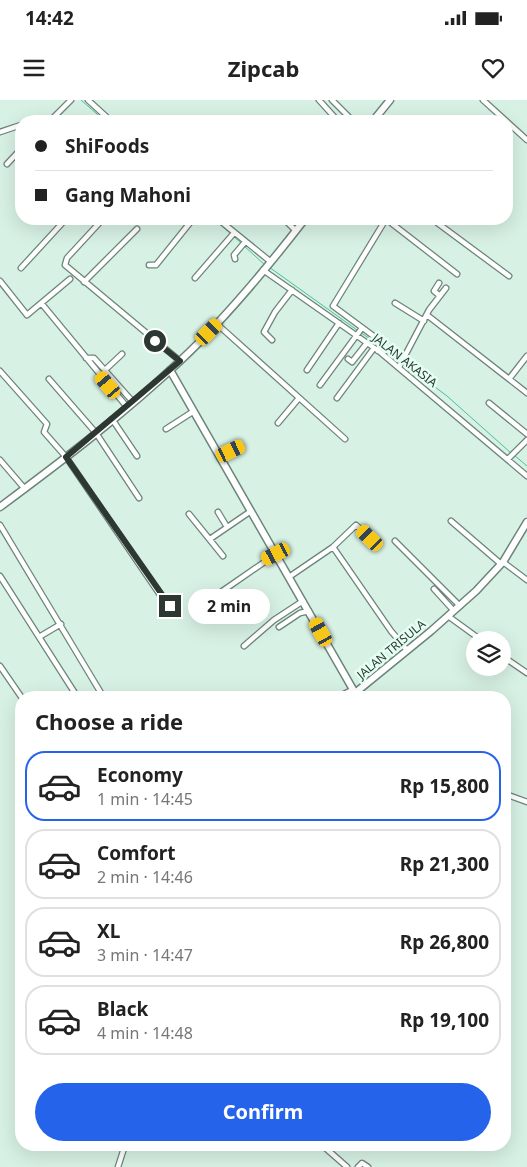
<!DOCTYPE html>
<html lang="en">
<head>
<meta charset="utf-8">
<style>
  body { margin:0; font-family:"Noto Sans",sans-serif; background:#f2f2f2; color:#222; height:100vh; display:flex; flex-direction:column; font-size:19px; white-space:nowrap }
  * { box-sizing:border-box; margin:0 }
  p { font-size:16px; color:#767676 }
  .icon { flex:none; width:28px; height:28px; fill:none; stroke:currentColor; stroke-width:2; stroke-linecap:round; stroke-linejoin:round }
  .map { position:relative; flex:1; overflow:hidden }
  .side { position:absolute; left:15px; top:591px; width:496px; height:460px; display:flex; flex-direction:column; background:#fff; border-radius:20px; box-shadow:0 5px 20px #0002 }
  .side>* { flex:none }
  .banner { position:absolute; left:15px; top:15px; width:498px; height:110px; border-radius:20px; box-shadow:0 5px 20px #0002; display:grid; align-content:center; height:110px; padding:0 20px; background:#fff }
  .tools { position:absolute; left:466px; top:531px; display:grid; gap:10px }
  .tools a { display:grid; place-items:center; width:45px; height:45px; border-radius:50%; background:#fff; box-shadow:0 5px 20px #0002; font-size:25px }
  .end { position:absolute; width:22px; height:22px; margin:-11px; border:6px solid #2e3833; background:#fff; box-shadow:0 0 0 2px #fff }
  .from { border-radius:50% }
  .bubble { position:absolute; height:35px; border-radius:18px; background:#fff; box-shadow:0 5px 20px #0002; font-size:16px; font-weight:700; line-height:35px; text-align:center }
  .car { position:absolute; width:15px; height:30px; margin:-15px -8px; border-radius:6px; box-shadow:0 0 4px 1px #0007; background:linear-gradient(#f5c518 24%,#345 0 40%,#f5c518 0 76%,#345 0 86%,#f5c518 0) }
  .banner b { display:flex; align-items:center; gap:18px; height:48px; font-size:19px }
  .banner b+b { border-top:1px solid #e0e0e0 }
  .banner i { width:12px; height:12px; background:#222 }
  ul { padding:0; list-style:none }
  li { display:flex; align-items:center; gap:15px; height:70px; margin:0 10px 8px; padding:0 10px; border:2px solid #e0e0e0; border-radius:20px }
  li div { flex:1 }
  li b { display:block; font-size:19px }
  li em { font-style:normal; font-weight:700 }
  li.active { border-color:#2563eb }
  li>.icon { width:45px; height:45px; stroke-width:1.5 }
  h2 { padding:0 20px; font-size:22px; line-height:60px }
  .action { display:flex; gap:10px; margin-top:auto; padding:10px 20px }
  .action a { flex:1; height:58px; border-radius:30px; background:#2563eb; color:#fff; font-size:20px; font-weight:700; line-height:58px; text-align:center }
  .status { display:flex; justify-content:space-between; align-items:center; height:35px; padding:0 25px; background:#fff; direction:ltr }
  .status svg { height:14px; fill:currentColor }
  header { display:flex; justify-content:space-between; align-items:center; height:65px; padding:0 20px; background:#fff; font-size:22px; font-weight:700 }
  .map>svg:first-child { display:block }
</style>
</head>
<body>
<div class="status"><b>14:42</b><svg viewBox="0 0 49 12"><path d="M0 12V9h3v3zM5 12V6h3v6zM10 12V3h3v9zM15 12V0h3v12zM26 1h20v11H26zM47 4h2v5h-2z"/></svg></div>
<header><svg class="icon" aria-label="menu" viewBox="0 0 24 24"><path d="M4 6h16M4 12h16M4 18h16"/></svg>Zipcab<svg class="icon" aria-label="heart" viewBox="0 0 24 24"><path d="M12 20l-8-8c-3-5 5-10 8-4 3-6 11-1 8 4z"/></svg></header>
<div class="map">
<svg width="527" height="1067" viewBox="0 0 527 1067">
  <rect width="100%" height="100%" fill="#d7f1e4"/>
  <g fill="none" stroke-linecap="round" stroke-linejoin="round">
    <path stroke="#49c295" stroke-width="1" d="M81 0 105 21
      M214 119 241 143
      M244 146 265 165
      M269 167 357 230
      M360 232 380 246
      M383 248 400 260
      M403 263 447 296 511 353
      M514 355 527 366"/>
    <g stroke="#6c8479" stroke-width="7">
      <path id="street" d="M88 0 111 21
        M319 0 338 21
        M332 0 353 21
        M483 0 527 40
        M50 21 71 0
        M0 32 21 25
        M7 64 21 49
        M103 119 67 158 65 165 180 261
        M218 119 271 162
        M284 119 296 131
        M386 119 457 174
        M432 119 509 176
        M235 159 234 155 245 142
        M149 165H156L193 119
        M21 168 66 119
        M263 170 380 252 527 376
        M195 178 234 133
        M0 181 27 215 70 179
        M84 182 137 129
        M439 183 434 191 440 196
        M395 203 424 221
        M42 204 127 307
        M427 215 527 293
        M217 224 345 339
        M272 240 264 232 275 212 292 190
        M378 251 383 243 333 206 386 119
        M86 258H94L133 302
        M348 259 352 262 367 243
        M399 267 429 210 446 188
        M105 270 122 254
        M307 270 339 223
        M0 271 47 324 44 332 66 357 167 505 172 506
        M49 279 96 333 139 398
        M509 279 527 256
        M320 285 362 228
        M337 298 374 248
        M489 303 527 334
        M112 319 137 356
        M278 323 299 298
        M166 329 194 311
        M220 356 241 346
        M508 359 527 340
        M0 360 25 389
        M218 412 227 427
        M189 414 223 456
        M451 421 501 464
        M0 425 104 598
        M210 439 251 411
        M395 441 460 506
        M333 447 391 531 407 550
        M503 462 527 480
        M0 476 78 598
        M289 477 333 447 356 425 378 445
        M434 489 454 511
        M221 492 276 454
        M448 516 481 540
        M279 527 300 513 309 511
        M39 537 61 524
        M244 546 274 520 303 501
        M502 556 527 573
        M0 566 22 598
        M336 598 352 590
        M505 694 527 702
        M322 1045 347 1067
        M118 1067 125 1045
        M358 1067 362 1063 368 1067"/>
    </g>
    <g stroke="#6c8479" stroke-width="9">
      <path id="secondary" d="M373 21 390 0
        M170 270 355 593 431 531 476 491 503 462 527 422
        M0 407C62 361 124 314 180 261 226 218 267 168 305 119"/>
    </g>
    <use href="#street" stroke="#fff" stroke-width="4.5"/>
    <use href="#secondary" stroke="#fff" stroke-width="6"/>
  </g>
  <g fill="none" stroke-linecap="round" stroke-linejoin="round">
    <path stroke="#2e3833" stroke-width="6" d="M155 241 180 261 66 357 170 506"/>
  </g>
  <g text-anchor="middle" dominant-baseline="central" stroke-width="5" stroke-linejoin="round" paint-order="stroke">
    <g font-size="12" fill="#2e3833" stroke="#e4fef2">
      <text transform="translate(405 260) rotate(38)">JALAN AKASIA</text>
      <text transform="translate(391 549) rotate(-40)">JALAN TRISULA</text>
    </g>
  </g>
</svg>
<div class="tools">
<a><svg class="icon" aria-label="layers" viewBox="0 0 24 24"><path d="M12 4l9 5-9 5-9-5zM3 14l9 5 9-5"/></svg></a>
</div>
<i class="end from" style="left:155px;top:241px"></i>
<i class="end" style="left:170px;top:506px"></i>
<div class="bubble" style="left:188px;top:489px;width:82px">2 min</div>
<i class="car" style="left:209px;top:232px;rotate:45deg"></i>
<i class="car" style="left:108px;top:285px;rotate:320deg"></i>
<i class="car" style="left:231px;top:351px;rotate:64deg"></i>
<i class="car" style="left:370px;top:438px;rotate:314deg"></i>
<i class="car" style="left:276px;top:454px;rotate:243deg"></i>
<i class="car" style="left:321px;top:532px;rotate:331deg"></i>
<div class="banner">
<b><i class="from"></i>ShiFoods</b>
<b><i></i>Gang Mahoni</b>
</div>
<section class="side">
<h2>Choose a ride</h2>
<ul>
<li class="active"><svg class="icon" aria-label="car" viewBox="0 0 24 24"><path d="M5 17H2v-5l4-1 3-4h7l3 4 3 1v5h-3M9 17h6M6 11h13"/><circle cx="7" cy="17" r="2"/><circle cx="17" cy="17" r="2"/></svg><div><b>Economy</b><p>1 min · 14:45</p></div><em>Rp 15,800</em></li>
<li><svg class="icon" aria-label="car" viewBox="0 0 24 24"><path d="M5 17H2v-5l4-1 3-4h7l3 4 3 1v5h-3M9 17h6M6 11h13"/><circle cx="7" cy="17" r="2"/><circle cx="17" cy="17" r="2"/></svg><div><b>Comfort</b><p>2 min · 14:46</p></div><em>Rp 21,300</em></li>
<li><svg class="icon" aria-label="car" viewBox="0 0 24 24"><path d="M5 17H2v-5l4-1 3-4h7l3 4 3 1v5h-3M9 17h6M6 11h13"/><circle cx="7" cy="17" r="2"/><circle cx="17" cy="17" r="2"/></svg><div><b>XL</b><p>3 min · 14:47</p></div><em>Rp 26,800</em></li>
<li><svg class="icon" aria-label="car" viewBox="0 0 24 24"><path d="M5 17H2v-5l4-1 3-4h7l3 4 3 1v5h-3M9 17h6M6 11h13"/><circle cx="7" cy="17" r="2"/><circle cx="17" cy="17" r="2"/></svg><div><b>Black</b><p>4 min · 14:48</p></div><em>Rp 19,100</em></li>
</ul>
<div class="action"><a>Confirm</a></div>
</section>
</div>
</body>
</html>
